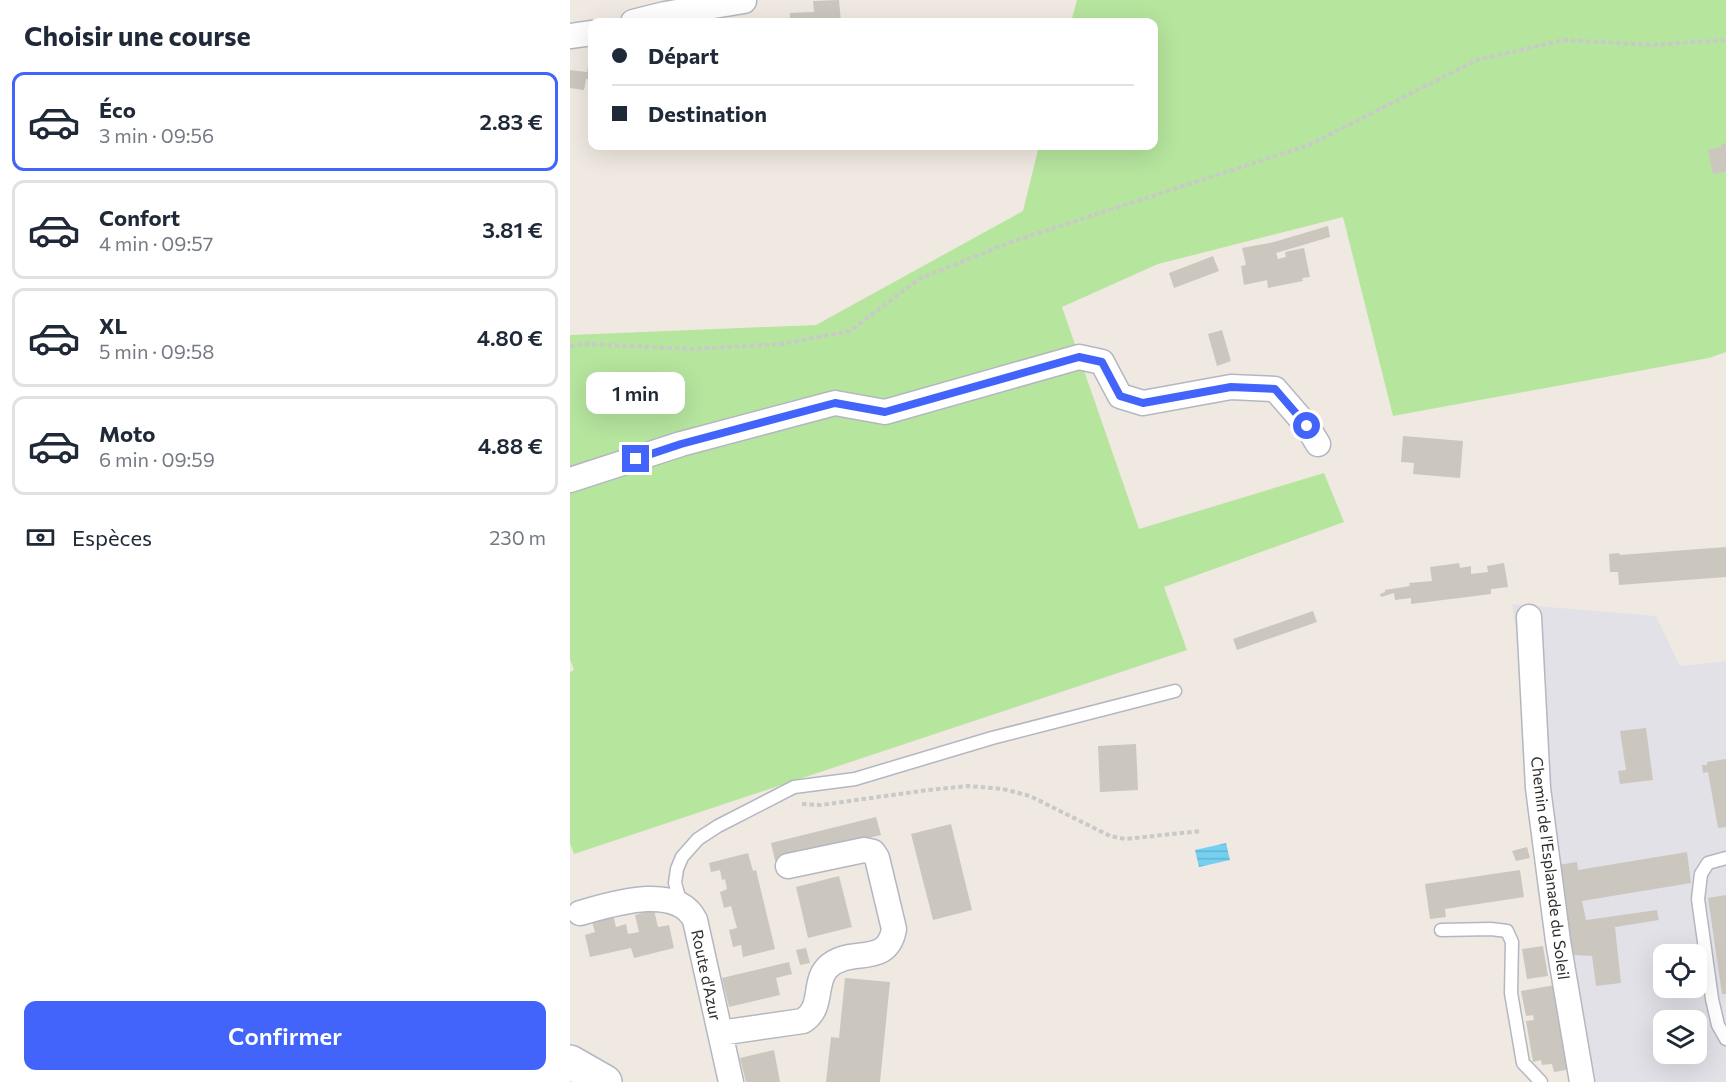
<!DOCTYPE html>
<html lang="fr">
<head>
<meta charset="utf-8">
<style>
  body { margin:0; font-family:Commissioner,sans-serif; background:#f6f6f7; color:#1f2937; height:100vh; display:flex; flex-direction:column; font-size:22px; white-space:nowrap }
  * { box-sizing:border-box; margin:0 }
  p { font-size:20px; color:#747a83 }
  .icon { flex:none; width:33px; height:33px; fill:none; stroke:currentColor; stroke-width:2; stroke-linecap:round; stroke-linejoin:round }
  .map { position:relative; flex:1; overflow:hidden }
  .drawer { display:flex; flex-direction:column; background:#fff; width:570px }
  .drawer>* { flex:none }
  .banner { position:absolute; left:18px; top:18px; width:570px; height:132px; border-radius:12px; box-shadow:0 6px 24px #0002; display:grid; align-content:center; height:132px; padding:0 24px; background:#fff }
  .controls { position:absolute; left:1083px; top:944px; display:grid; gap:12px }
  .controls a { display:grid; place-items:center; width:54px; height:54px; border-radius:12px; background:#fff; box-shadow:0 6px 24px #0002; font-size:30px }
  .end { position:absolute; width:27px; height:27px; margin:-14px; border:8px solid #4264fb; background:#fff; box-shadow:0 0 0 3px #fff }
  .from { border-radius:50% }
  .bubble { position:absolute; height:42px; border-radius:12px; background:#fff; box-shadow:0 6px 24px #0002; font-size:20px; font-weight:600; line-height:42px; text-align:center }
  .banner b { display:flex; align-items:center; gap:21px; height:57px; font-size:22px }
  .banner b+b { border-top:2px solid #e0e1e3 }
  .banner i { width:15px; height:15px; background:#1f2937 }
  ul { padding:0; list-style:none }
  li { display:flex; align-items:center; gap:18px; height:99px; margin:0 12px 9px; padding:0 12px; border:3px solid #e0e1e3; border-radius:12px }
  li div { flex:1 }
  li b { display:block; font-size:22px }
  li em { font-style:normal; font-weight:600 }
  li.selected { border-color:#4264fb }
  li>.icon { width:54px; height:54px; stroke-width:1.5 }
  h2 { padding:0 24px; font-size:27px; line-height:72px }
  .pay { display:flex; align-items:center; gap:15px; height:66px; padding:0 24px; font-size:22px }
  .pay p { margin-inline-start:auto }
  .button { display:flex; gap:12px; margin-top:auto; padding:12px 24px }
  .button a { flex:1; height:69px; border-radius:12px; background:#4264fb; color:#fff; font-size:24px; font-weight:600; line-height:69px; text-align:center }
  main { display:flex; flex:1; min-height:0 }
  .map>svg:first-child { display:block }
</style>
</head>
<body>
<main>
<section class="drawer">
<h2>Choisir une course</h2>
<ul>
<li class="selected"><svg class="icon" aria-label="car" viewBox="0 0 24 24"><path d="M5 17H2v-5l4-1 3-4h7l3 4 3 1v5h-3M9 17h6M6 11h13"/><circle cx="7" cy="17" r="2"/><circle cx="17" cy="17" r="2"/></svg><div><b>Éco</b><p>3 min · 09:56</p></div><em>2.83 €</em></li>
<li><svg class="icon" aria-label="car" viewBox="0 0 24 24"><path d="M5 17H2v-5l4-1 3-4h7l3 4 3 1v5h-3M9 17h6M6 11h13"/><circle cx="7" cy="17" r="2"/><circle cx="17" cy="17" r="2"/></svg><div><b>Confort</b><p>4 min · 09:57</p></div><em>3.81 €</em></li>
<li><svg class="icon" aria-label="car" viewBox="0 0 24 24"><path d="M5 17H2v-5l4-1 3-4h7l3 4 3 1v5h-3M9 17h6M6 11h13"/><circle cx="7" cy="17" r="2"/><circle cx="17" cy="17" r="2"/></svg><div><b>XL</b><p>5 min · 09:58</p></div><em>4.80 €</em></li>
<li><svg class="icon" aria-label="car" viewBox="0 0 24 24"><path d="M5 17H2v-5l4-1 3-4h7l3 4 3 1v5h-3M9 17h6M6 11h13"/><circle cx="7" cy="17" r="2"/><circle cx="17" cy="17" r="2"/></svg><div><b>Moto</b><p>6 min · 09:59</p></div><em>4.88 €</em></li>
</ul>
<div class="pay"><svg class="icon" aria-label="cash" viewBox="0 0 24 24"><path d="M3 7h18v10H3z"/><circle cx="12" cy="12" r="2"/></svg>Espèces<p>230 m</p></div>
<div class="button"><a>Confirmer</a></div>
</section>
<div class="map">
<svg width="1156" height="1082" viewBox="0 0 1156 1082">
  <defs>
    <pattern id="water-rules" width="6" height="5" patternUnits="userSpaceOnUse" patternTransform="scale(1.5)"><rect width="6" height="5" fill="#75cff0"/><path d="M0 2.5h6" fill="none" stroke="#66b2ce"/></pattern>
  </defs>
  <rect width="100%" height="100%" fill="#efe9e1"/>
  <path fill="#e3e1e8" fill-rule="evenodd" d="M942 604 1086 616 1110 666 1156 661V1082H1021L1002 992ZM1094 954H1126V987H1094ZM1094 1020H1126V1053H1094Z"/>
  <path fill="#b6e59e" d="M507 0H1156V352L1139 358 823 416 773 217 588 264 492 307 569 529 754 473 774 522 594 587 617 650 4 854 0 843V672L4 670 0 659V335L246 325 453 211 469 146H584V22H501Z"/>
  <path fill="url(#water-rules)" d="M656 843 660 860 629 867 625 850Z"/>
  <path fill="#cbc7bf" d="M269 0 271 22H220V13L244 12 243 1Z
    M20 51H22V80L16 79 14 90 0 88V70L17 72Z
    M1156 143V172L1143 174 1138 150 1151 147V144Z
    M758 226 760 237 706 253 708 259 716 257 715 252 734 248 740 277 732 278 733 281 698 288 697 280 674 285 671 266 676 265 672 248 704 242Z
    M643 256 649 271 604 288 599 273Z
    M652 330 661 361 647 366 638 334Z
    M833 436 893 441 890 478 843 474 844 463 831 462Z
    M1156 547V577L1049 585 1048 572H1040L1039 554 1049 553 1050 555Z
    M889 563 890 568 901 566V574L918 572 917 566 934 563 938 587 921 589V594L841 604V598L825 600 824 593 811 597 810 594 815 592V590L840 586 839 583 862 581 860 567Z
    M743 611 747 622 667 650 663 639Z
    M1076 728 1083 780 1050 784 1048 771 1056 770 1050 731Z
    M566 744 568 790 530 792 528 746Z
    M1156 759V827L1148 828 1138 772 1133 773 1132 765H1137V762Z
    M306 817 311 835 205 861 201 843Z
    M381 824 402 910 363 920 341 834Z
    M957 847 960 858 946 861 942 851Z
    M1117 852 1121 883 1012 901 1016 920 1087 910 1089 920 1045 927 1051 983 1026 986 1022 956 1001 955 987 865 1007 862 1008 870Z
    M178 853 183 871 186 870 205 949 173 957 171 945 163 947 159 930 167 928 161 906 154 908 150 892 157 889 155 879 152 880 150 870 141 872 139 863Z
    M950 870 954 897 875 909 876 917 860 919 855 884Z
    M269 876 282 927 238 938 226 887Z
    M1156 895V994H1152L1138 898Z
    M42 910 46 927 56 924 58 934 69 932 65 915 84 910 88 927 99 925 104 948 64 958 61 948 20 957 15 935 25 932 20 915Z
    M973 946 978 976 957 979 952 949Z
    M236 948 240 963 230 965 226 950Z
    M219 962 222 974 206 978 210 995 159 1007 152 978Z
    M275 978 320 982 310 1082H256L261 1037 269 1038Z
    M985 985 997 1053 996 1070 984 1072 982 1064 972 1065 971 1060 963 1062 956 1021 964 1020 963 1015 956 1016 951 991Z
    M204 1050 210 1082H176L170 1058Z"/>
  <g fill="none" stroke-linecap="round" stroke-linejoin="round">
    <g stroke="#b4b7c1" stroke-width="15">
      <path id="lane" d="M1156 858 1138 863 1131 874 1128 899 1142 999 1148 1025 1156 1039
        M111 904 105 883 107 869 112 857 128 839 148 826 224 787 285 779 422 738 605 691
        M871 930 921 929 937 931 942 942 941 993 953 1063 971 1082"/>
    </g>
    <g stroke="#b4b7c1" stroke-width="27">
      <path id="street" d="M63 22 95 14 174 1
        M0 36 22 33
        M0 480 111 444 265 403 315 412 509 357 532 362 550 396 573 403 661 387 705 389 737 426 748 444
        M959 617 968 788 988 941 1012 1082
        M10 913C42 904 107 883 125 920L161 1082
        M150 1033 233 1021C254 1008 243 983 257 968 279 945 317 969 324 929L307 858 303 852 294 850 218 866"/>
    </g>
    <g stroke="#b4b7c1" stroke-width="36">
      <path id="secondary" d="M0 1062 35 1082"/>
    </g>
    <path stroke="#c9c9c9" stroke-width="4" stroke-dasharray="4.5 3" stroke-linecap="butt" d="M0 346 17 344 122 349 212 344 280 331 349 279 441 242 739 145 907 60 994 40 1082 45 1156 40
      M232 804 251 805 358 790 398 786 433 789 460 796 540 836 555 839 631 831"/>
    <use href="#lane" stroke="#fff" stroke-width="12"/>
    <use href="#street" stroke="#fff" stroke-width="24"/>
    <use href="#secondary" stroke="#fff" stroke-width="33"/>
  </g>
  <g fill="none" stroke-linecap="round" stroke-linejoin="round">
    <path stroke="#4264fb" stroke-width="8" d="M66 459 111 444 265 403 315 412 509 357 532 362 550 396 573 403 661 387 705 389 737 426"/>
  </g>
  <g text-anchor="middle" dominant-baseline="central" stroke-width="6" stroke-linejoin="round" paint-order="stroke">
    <g font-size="16" fill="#2e2e2e" stroke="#fff">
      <text transform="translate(981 868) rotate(83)">Chemin de l'Esplanade du Soleil</text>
      <text transform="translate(137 975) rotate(78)">Route d'Azur</text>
    </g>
  </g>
</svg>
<div class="controls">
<a><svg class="icon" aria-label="locate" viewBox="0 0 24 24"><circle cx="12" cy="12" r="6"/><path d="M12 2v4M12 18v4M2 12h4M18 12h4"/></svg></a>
<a><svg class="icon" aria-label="layers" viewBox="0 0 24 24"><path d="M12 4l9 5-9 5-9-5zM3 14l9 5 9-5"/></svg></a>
</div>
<i class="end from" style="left:737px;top:426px"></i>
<i class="end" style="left:66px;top:459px"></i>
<div class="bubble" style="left:16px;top:372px;width:99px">1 min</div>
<div class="banner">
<b><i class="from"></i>Départ</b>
<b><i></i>Destination</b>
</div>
</div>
</main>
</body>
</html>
